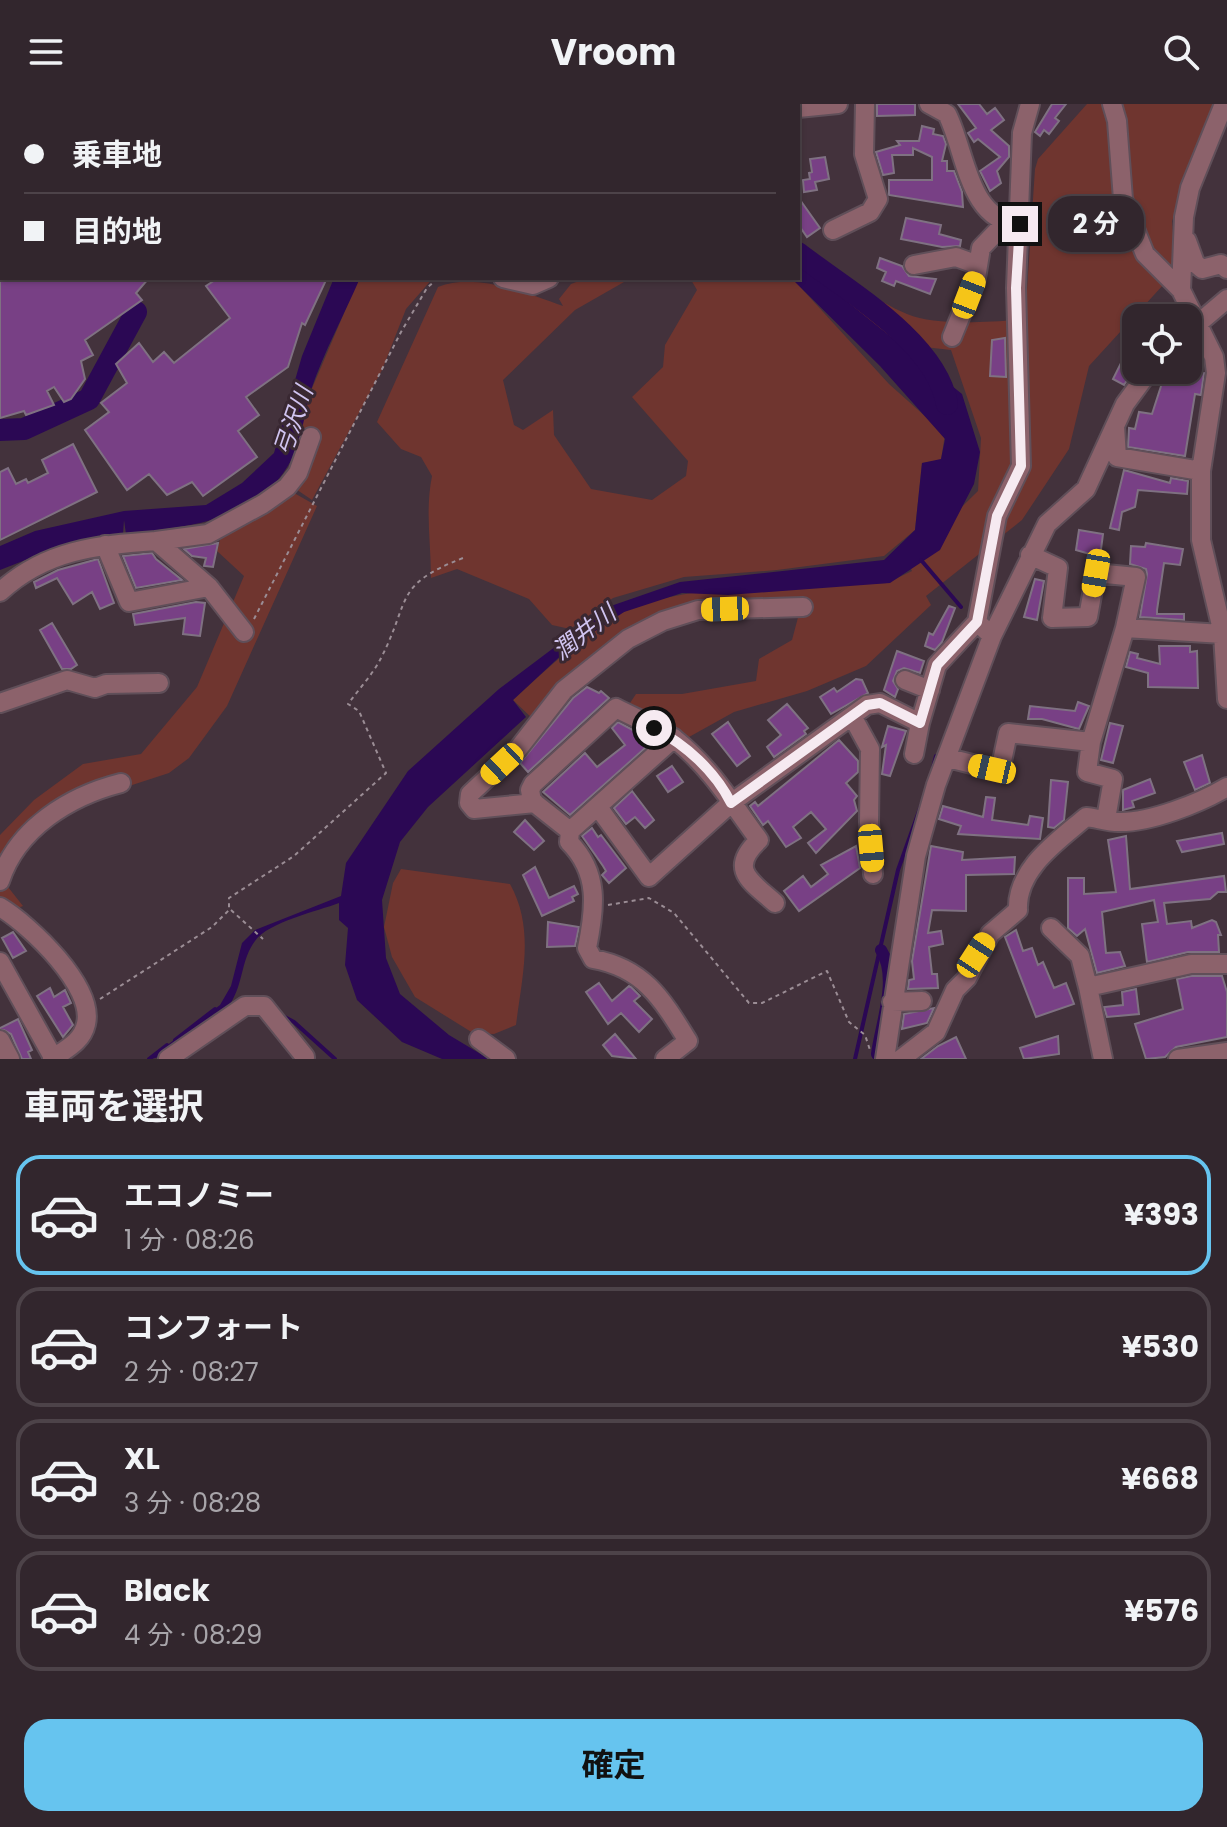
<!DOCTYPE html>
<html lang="ja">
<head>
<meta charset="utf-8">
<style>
  body { margin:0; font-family:Poppins,"Noto Sans JP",sans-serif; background:#3d3239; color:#f1f3f6; height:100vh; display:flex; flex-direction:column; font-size:30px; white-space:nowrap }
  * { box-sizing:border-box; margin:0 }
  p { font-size:26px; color:#a8a5aa }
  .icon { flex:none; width:44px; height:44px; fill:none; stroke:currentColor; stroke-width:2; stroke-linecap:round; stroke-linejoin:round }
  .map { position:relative; height:955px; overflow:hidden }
  .details { display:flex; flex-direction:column; background:#32262d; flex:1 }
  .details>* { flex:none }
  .banner { position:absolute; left:0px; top:0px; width:800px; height:176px; box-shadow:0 2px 6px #0004,0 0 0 2px #4d4349; display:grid; align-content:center; height:176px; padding:0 24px; background:#32262d }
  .fabs { position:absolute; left:1122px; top:200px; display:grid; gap:16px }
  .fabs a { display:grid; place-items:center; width:80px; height:80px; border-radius:16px; background:#32262d; box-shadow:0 2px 6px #0004,0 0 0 2px #4d4349; font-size:40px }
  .end { position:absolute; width:36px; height:36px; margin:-18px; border:10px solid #f6eaf1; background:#111; box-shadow:0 0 0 4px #111 }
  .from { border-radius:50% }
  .bubble { position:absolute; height:56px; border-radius:24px; background:#32262d; box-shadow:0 2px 6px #0004,0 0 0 2px #4d4349; font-size:26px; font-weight:700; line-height:56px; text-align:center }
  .car { position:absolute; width:24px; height:48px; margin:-24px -12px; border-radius:10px; box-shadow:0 0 6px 2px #0007; background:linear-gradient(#f5c518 24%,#345 0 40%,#f5c518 0 76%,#345 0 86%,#f5c518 0) }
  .banner b { display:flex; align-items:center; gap:28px; height:76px; font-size:30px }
  .banner b+b { border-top:2px solid #4d4349 }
  .banner i { width:20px; height:20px; background:#f1f3f6 }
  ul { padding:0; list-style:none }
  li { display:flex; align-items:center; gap:24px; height:120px; margin:0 16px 12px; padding:0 8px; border:4px solid #4d4349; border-radius:24px }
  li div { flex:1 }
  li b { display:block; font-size:30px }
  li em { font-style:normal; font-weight:700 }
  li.active { border-color:#66c4ef }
  li>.icon { width:72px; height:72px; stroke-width:1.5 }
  h2 { padding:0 24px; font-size:36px; line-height:96px }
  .cta { display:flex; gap:16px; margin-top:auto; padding:16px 24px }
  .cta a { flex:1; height:92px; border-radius:24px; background:#66c4ef; color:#111; font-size:32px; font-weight:700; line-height:92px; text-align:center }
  header { display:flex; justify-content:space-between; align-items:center; height:104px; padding:0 24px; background:#32262d; font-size:36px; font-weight:700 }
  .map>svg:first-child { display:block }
</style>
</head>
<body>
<header><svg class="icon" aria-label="menu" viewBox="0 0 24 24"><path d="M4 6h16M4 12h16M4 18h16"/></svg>Vroom<svg class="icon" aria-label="search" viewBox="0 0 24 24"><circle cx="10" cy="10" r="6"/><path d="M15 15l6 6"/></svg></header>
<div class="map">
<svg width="1227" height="955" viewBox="0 0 1227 955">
  <rect width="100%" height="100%" fill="#43323c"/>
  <path fill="#6f352f" d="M1087 0H1217L1172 117 1175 158 1164 180 1089 262 1069 345 1022 416 926 492 931 501 866 562 807 587 734 608 689 633 630 599 636 590H682L756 577 759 555 792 536 800 506 709 501 633 527 535 617 513 596C547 565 581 532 622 509 680 477 817 483 887 479L912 467 907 457 978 387 981 334 951 246 889 239 798 169V138C835 159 867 194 907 210 938 223 991 217 1025 216L1035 65 1038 55Z
    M359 174H433L406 205 382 266 312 396 281 375 293 359 310 289Z
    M587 174H631L575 206 503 276 514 321 523 326 553 306 554 331 591 385 652 396 686 372 688 357 632 293 663 263 665 241 697 186 690 174H792L889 280 945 330 941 356 922 359 915 426 884 452 777 466 684 473 613 494 570 525 552 521 529 495 457 465 431 474C431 438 425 407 432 372L421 353 401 345 377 318 438 183C476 168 525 189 563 202L559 195 571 180Z
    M280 381 317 402 227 602 189 654 169 669 80 698 39 716 8 783 23 802 0 811V731L34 696 83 660 141 650 197 583 244 472 217 447 223 425Z
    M401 765 510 780C535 825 522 872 516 921L494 930 473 929 415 893 392 853 384 823 393 779Z"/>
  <path fill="#2b0854" d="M798 158 962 290 980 348 974 380 940 446 890 479 728 491 682 489 624 508 568 545 513 596 526 613 428 703 400 738 382 796 386 854 400 890 449 931 489 955H442L402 938 357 896 345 861 348 824 339 816V799C318 807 268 818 255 837 242 854 243 877 233 895 224 913 168 955 149 955L220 901 231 882 242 839 255 826 341 792 346 759 408 667 499 585 608 503 680 478 884 456 915 426 922 359 941 355 945 335 880 262 791 174H798Z
    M334 174H360C344 211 324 248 311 286 305 306 303 327 296 346 266 417 193 422 126 430L124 416 123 430 66 440 0 466V442L35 427 124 407 206 401 242 379 274 349 302 252Z"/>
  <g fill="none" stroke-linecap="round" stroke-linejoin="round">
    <path stroke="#2b0854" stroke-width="4" d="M50 0 54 2
      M276 2 277 0
      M921 456 961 503
      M933 664 936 652
      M279 910 294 918 335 955
      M175 936 215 905
      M149 955 167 941
      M855 955 898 766 922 699"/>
    <path stroke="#2b0854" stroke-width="12" d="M877 950C881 919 899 874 881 846"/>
    <path stroke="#2b0854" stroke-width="22" d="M433 2 434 0
      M798 149C846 186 936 237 947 300
      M0 326 24 325 89 295 136 208"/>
  </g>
  <path fill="#784085" stroke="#7f7182" stroke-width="2" d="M877 0H915V11L877 12Z
    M958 0H979L987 10 995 4 1004 16 991 26 1009 42V53L997 67 1001 79 990 87 980 67 1000 53 978 35 974 38 968 29 976 24Z
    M1052 0H1066L1055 14 1059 17 1049 30 1044 26 1040 32 1035 28Z
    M922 22 934 25 933 30 943 32 946 40 942 57H947V67H954L962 88 963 103 889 91V76H932V53L913 44V51H892L894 69 883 71 876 48 900 41 897 37H919Z
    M825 53 829 75 815 78 817 86 804 88 803 76 810 75 809 69 812 68 810 55Z
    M798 93 820 124 807 133 798 120Z
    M906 114 941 121 939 130 961 136 960 142 942 143 901 135Z
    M880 154 902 162 909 172 936 175 930 190 896 177 894 182 882 177 886 168 877 164Z
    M0 174H149L136 189 142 196 85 236 93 251 81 257 85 275 71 295 64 298 54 283 47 287 54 301 26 311 24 307 0 314Z
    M218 174H327L305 221 302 219 288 263 246 293 259 311 238 327 257 353 203 392 192 378 167 391 149 370 127 386 85 326 109 308 101 299 127 279 116 260 139 239 153 258 164 248 174 259 230 214 206 182Z
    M1136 229V262L1124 281 1113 275Z
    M1005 234 1006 273 990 272 992 236Z
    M1188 267 1204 269 1201 291 1195 290 1185 352 1128 343 1129 324 1135 325 1139 308 1152 310 1164 273 1169 274 1171 268 1188 271Z
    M73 340 97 388 0 436V368L8 364 16 380 26 375 28 379 48 369 42 356Z
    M1124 366 1170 379 1171 374 1188 377 1187 390 1138 386 1135 403 1122 408 1119 426 1110 424Z
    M1079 426 1103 430 1100 453 1076 446Z
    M218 439 213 463 204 462 206 454 192 452 184 445Z
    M1146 439 1183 445 1180 461 1164 459 1157 506V510H1184V516L1140 513 1147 470 1146 465 1130 460 1131 442 1145 443Z
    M152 449 156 455 182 476 136 484 123 452Z
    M98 455 114 499 100 505 92 488 73 500 57 474 36 484 34 478 58 466Z
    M1035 475 1044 477 1037 516 1024 513Z
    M196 498 205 499 200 532 183 530 185 514 135 521 133 510Z
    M949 502 955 504 942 538 935 546 925 542 929 529 933 531Z
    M52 519 77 561 71 565H62L40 526Z
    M1159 542H1190V548L1197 547 1198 584 1148 583V569L1126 563 1130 548 1138 550 1137 554 1160 560Z
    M897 547 924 557 920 569 904 564 897 567 893 577 898 585 895 593 884 586Z
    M856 575 862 576 868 589 831 610 820 593 834 584 837 588Z
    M587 583 599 589 601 587 609 594 528 668 520 659 573 594Z
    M1078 598 1089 602 1079 625 1042 615H1028L1030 602 1075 607Z
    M787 600 808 624 804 627 806 630 774 653 767 643 781 631 768 616Z
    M618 618 653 637 570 711 543 688 585 649 597 663 625 641 612 624Z
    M728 618 750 652 737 662 712 630Z
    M1110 619 1123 622 1113 659 1101 656Z
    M888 622 906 627 890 672 882 670 886 641 882 643Z
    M839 636 858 657V668L846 679 857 692 854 696 857 707 816 749 808 739 826 725 811 708 793 723 801 734 786 743 768 717 763 721 750 702 755 698 758 702Z
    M1202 651 1210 679 1195 686 1184 658Z
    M672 662 683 678 668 688 657 672Z
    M1150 675 1155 689 1132 697 1134 703 1123 706V686Z
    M1051 676 1068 678 1064 716 1054 724 1048 723Z
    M632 687 654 716 645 724 635 713 626 720 614 704Z
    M986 693 995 694 992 716 1028 721 1030 712 1043 714 1040 735 958 730 961 722 939 715 943 702 983 713Z
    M525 716 544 737 534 746 514 728Z
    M592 724 598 733 601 731 626 764 609 779 602 771 606 767 603 762 582 732Z
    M1222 729 1224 740 1182 748 1177 737Z
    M1126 732 1130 785 1224 772 1226 788H1218L1210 795 1164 799 1167 820 1191 817 1192 824 1212 816 1216 818 1221 831H1218L1219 848H1188L1147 858 1142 820 1158 818 1154 796 1102 808 1106 849 1120 848 1125 862 1097 869 1085 825 1077 832 1068 824V774H1084V790L1116 788 1108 736Z
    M856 742 860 764 799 807 784 787 803 772 811 783 828 770 821 761Z
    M931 742 963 748 962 756 1015 753 1014 770 966 771V807L932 806 928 829 941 827 943 840 929 843 932 870H937L938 884 908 885 909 876 914 875 912 857Z
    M535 763 549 794 574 782 578 790 572 793 574 797 542 812 523 771Z
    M548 818 579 823 575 842 547 843Z
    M1016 826 1023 847 1032 844 1038 861 1043 858 1054 884 1066 879 1074 900 1036 913 1005 833Z
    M13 828 26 847 13 854 2 834Z
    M1191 872H1222L1227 888V933L1176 943 1165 953 1146 955 1135 920 1183 905 1177 875Z
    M599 879 612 897 629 882 631 883 640 892 634 897 652 915 639 928 621 909 608 920 586 888Z
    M50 884 54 893 65 886 71 899 63 903 73 921 63 933 37 892Z
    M1136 885 1139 910 1107 913 1104 903 1123 901 1122 888Z
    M934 904 927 919 902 925 904 910Z
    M18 915 32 946 28 948 31 955H22L11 930 0 924Z
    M615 930 636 955 612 952 603 941Z
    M1058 932 1059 950 1024 955 1020 944Z
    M956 933 966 955H921L938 942Z"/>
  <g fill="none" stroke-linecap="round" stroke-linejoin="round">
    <g stroke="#604f59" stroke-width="22">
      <path id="minor" d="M528 0 531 2
        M753 0V2
        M929 0 947 10C966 47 968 118 1020 120
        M1112 0 1117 17 1123 95 1145 150 1181 186
        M1224 0 1190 84 1184 113 1181 186 1214 253 1216 269 1201 367V436L1223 530 1227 595
        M86 2 87 0
        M798 4 838 0
        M0 30 2 32
        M0 123 2 120
        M833 126 870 108 878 95 864 50 865 0
        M1187 137 1195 159 1202 165 1221 160 1227 165
        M914 161 956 153 978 161
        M503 174 533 181 549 174
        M1188 228 1227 195
        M952 233 976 174 981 144 1004 120
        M1115 322 1117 353 1201 367
        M156 437 208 430 263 400 287 383 298 369 311 333
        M105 441 129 498 209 483
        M1030 451 1058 464 1052 514 1088 513 1096 469 1136 473 1125 524
        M0 488C45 446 97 441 156 437L209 483 244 528
        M992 532 977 518 997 412 1021 362 1016 184 1022 29 1030 0
        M905 576 930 586
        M0 599 67 576 95 584 106 580 159 579
        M852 612 870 645 869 718 873 770
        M674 634 570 727 532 697 530 686 533 680 616 604C635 614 659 623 676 636 711 664 733 701 759 736 728 765 750 777 775 799
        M1091 638 1125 524 1223 530
        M914 650 920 619
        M948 654 992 665 1001 662 1008 629 1091 638 1087 668 1113 675 1106 715
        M535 699 474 705 469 699 470 690 518 645 564 586 628 535 663 517 698 506 803 503
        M598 703 649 773 731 699 867 601 880 599 920 619 937 561 977 518
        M570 727 569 738C600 769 595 805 587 844L593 855C644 864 662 895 688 937L665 955
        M0 777C17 724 70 692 121 679
        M0 803C30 821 95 883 86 920 82 938 66 945 52 955
        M1051 824 1080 852 1088 883
        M0 858 54 955
        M892 898 922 897
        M479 935 506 955
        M0 936 10 955
        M168 955 245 902H264L305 953
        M885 955 916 752 936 681 992 532 1047 420 1086 385 1125 300 1150 266
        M901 955 936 928 955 886 967 874 990 830 1018 806C1016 765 1058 737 1086 713 1096 714 1108 718 1118 718 1150 719 1200 699 1227 683
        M1103 955 1088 883 1191 860H1227
        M1178 955 1227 948"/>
    </g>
    <path stroke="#9b8d95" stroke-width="2" stroke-dasharray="4 4" stroke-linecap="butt" d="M254 515 401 228 427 184 438 174
      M608 801 649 794 674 809 749 899H762L827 867 849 918 865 931 870 946
      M231 806 263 835
      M100 895 212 823 229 806V794L294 752 386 669 359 607 348 600C359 585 373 570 381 554 411 496 393 481 463 454"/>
    <use href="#minor" stroke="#8c626b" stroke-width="18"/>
  </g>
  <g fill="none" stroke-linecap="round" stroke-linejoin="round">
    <path stroke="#f6eaf1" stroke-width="10" d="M654 624C686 641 715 667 731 699L867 601 880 599 920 619 937 561 977 518 997 412 1021 362 1016 184 1020 120"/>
  </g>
  <g text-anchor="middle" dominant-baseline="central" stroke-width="6" stroke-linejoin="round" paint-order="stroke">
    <g font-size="24" font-style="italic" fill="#d0c4f0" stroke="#392832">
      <text transform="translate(293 317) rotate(-71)">弓沢川</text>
      <text transform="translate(584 528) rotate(-38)">潤井川</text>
    </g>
  </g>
</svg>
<div class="fabs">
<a><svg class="icon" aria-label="locate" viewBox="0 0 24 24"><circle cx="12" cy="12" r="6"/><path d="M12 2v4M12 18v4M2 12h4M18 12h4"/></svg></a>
</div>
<i class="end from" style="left:654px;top:624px"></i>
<i class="end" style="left:1020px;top:120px"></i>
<div class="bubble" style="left:1048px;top:92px;width:96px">2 分</div>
<i class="car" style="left:969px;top:191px;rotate:21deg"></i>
<i class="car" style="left:1096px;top:469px;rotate:190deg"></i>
<i class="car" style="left:725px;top:505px;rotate:268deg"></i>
<i class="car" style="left:502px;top:660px;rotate:227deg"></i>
<i class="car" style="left:992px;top:665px;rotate:283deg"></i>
<i class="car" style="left:871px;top:744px;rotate:175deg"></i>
<i class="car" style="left:976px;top:851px;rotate:33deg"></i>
<div class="banner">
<b><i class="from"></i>乗車地</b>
<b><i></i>目的地</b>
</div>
</div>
<section class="details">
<h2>車両を選択</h2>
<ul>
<li class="active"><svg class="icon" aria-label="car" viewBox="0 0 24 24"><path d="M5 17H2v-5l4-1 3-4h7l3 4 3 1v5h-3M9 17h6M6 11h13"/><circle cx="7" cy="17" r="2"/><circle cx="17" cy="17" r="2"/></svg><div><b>エコノミー</b><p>1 分 · 08:26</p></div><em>¥393</em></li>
<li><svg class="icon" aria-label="car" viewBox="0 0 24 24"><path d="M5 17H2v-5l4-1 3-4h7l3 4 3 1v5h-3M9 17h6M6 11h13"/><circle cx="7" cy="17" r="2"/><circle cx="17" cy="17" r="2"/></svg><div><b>コンフォート</b><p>2 分 · 08:27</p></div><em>¥530</em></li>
<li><svg class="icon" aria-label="car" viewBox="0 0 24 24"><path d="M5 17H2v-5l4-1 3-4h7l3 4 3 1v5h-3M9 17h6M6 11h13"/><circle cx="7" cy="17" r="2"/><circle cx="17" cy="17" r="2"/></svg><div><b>XL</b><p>3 分 · 08:28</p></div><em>¥668</em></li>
<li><svg class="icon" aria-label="car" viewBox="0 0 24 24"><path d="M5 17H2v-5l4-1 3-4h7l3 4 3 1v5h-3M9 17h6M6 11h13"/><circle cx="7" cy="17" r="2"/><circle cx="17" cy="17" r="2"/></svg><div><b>Black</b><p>4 分 · 08:29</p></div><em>¥576</em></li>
</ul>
<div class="cta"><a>確定</a></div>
</section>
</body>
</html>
